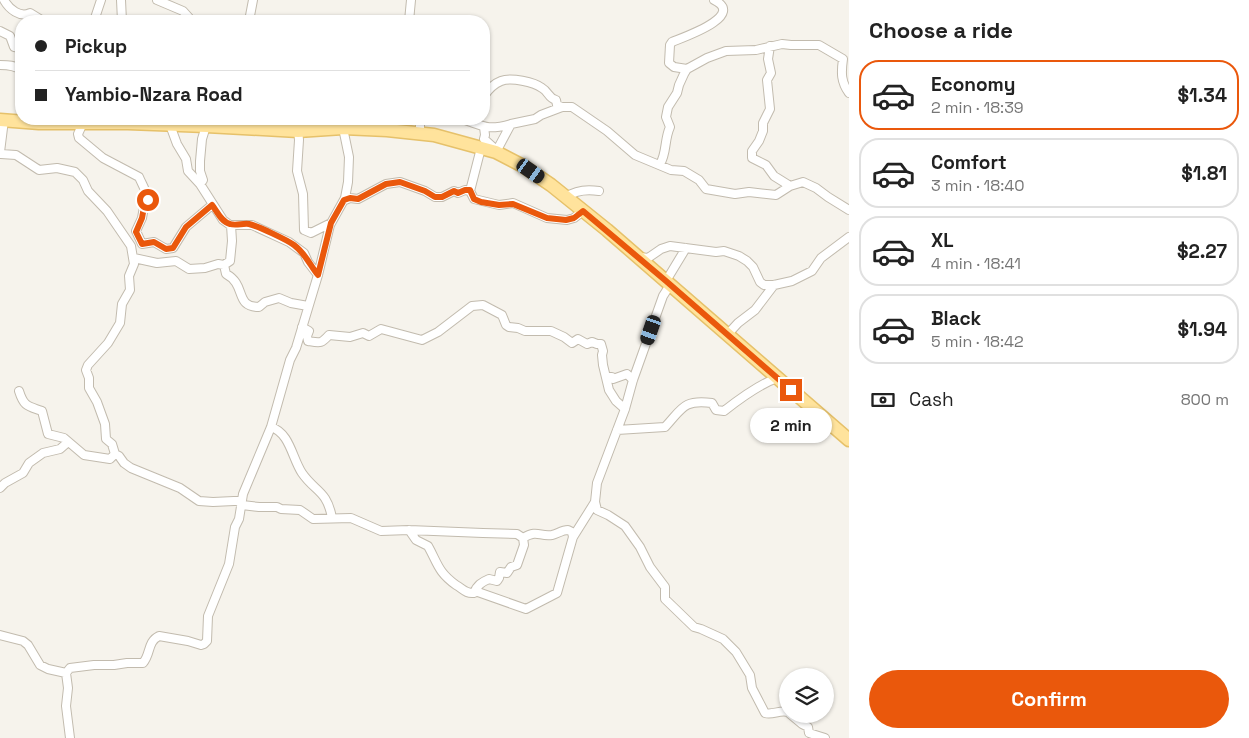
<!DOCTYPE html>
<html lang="en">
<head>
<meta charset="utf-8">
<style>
  body { margin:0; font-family:"Space Grotesk",sans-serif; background:#f2f2f2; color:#222; height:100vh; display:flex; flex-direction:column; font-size:19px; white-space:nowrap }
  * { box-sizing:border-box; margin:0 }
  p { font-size:16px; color:#767676 }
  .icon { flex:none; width:28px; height:28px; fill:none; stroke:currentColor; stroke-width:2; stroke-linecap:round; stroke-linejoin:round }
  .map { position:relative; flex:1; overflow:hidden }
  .panel { display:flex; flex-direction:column; background:#fff; width:400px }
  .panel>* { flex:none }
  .hud { position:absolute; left:15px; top:15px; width:475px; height:110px; border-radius:20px; box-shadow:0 1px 4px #0004; display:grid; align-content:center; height:110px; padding:0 20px; background:#fff }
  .buttons { position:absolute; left:779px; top:668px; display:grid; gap:10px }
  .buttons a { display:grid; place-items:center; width:55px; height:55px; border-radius:50%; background:#fff; box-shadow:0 1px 4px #0004; font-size:25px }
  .end { position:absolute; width:22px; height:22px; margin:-11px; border:6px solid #ea580c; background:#fff; box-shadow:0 0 0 2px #fff }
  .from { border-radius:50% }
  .bubble { position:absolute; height:35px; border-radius:18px; background:#fff; box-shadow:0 1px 4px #0004; font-size:16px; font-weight:700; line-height:35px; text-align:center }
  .car { position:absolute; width:15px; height:30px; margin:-15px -8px; border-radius:6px; box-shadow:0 0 4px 1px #0007; background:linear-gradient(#222 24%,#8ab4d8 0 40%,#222 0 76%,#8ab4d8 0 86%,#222 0) }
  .hud b { display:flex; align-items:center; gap:18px; height:48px; font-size:19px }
  .hud b+b { border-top:1px solid #e0e0e0 }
  .hud i { width:12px; height:12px; background:#222 }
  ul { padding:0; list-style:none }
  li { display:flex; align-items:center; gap:15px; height:70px; margin:0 10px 8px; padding:0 10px; border:2px solid #e0e0e0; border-radius:20px }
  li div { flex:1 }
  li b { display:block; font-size:19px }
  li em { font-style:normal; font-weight:700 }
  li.on { border-color:#ea580c }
  li>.icon { width:45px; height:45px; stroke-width:1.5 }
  h2 { padding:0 20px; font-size:22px; line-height:60px }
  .pay { display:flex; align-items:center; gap:12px; height:55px; padding:0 20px; font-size:19px }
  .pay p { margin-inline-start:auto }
  .action { display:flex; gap:10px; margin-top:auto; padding:10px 20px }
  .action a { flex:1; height:58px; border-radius:30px; background:#ea580c; color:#fff; font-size:20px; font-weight:700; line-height:58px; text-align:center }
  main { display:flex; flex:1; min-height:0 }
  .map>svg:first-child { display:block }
</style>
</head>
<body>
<main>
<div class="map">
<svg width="849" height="738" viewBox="0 0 849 738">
  <rect width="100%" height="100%" fill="#f6f3ec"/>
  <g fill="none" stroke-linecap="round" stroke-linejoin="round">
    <g stroke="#c2bbae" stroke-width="10">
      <path id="minor" d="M4 0C9 9 20 18 30 13L43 21
        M121 0 122 21
        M157 0 183 11 192 21
        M94 21 101 0
        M249 21 253 0
        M409 21 411 0
        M0 31 10 36 14 47 21 48
        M770 46 768 59 771 73 767 80 770 109 763 123V131L759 141 752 151V158L766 165 774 176 790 186 803 182 816 188 828 197 849 210
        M0 65C7 65 16 65 21 71
        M687 69 674 67 669 63 670 45 672 42C681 38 747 16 714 0
        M484 96C488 90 493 84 501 81 511 77 534 82 542 88 549 92 548 98 556 100L557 105 562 107
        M297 119 299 140 297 171 303 194 304 230 311 233 331 223
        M462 119C484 126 486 131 511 124
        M83 123 78 134 79 138 103 158 139 177C143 187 152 199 144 207L142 218 136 231 142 244 154 242 166 249 173 248 186 227 212 205
        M170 125 177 144 186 159 188 171 200 184
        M206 126 202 139 200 161V171L203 180 200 184 223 220 230 225H252L289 242 304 253 308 262 318 275
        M484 127 485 135 484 139 494 148
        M379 130 383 122 393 119H409
        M420 133V124L422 119
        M0 151 1 154 16 155 39 170 57 168 75 172 83 180 88 191 107 211 131 246 134 264 129 276 130 290 122 304 120 323 108 343 88 365 86 370 89 378V388L97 402 105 424 106 439 112 444 115 454 119 456 124 463 131 468 180 488 199 501 213 502 234 501H238L242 505 259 507H277L281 509 300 510 313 519 351 518 381 531 409 530 483 533 517 534 523 538C538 529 539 537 552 535 557 534 562 530 568 530L572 532 573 537
        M0 152 4 120
        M496 152 511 124 535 119 541 115 562 107H572L607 131 635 155 671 170 684 171 699 180 706 189 735 194 749 192 776 195 790 186
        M660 164C667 153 664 140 670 127L666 117 668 107 677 93 679 85 684 74 687 69 707 58 726 51 756 50 782 44 791 45H819L843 59C841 73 841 82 849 93
        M470 191 481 148
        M566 197C576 190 587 189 599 191
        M345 200 350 198 358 199 386 184 400 182 425 191 435 197H442L454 191 458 193 465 190 470 191 474 199 499 205 513 203 547 218 567 220 574 218 583 211
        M231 225 232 241 230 261 224 265 226 274C247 285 234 307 259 307L265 302 279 298 291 303 308 306
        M640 257 648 258 661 249 670 246 716 252 724 251 739 256 747 261 753 267 760 282 764 285H774L792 281 812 271 821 258 849 237
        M134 258 157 263 176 261 189 269 205 268 218 264 224 265
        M666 281 686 248
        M302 327 309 331 307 336 308 341C320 343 321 344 329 335L350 337 363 333 369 336 381 329 422 340 438 332 472 306 483 305 502 315 506 325 509 327 518 328 525 331H551L564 337 572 343 578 339 587 344 592 342 597 344H601L603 351 602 355 603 365 609 390 616 401 625 409
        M727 335 738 323 755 310 774 285
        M607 377H612L613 379 627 374 633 380
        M19 391C24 407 28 406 42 411L48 434 64 438 84 455 110 459 115 454
        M271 427C290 433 292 458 302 473 315 492 327 490 332 518
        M617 430 665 427C682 409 683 399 712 403L716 410 724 411C738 400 760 384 777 378
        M0 488 5 483 23 473 29 463 43 453 60 449 68 442
        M595 502 597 510 608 515 625 526 640 547 650 567 665 587V599L694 627 701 629 723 639 736 652 750 675 752 688 765 713C773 715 779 710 788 712
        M409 530 416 540 428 546C438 564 438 572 456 585 463 589 466 594 474 593 477 585 482 582 489 579L497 581 499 578 500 572 507 573 511 567 517 565 524 545 523 538
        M475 591 526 609 557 593 573 537 595 502 597 483 625 409 633 380 663 296 670 285
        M0 635 23 641 28 645 40 665 48 669 66 673 68 688 66 706 70 738
        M66 673 70 668 94 665H114L127 663H143C151 654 147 642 159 636L188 641 201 645 204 644 207 641 208 616 229 564 235 527 239 519 243 494 271 427 290 360 296 348 318 275 330 225 345 198 348 182 349 157 343 128
        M790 714 802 724 808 727 809 733 825 738"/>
    </g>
    <g stroke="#e6c16a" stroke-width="15">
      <path id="primary" d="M0 120 39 123H128L206 126 298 131 343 128 387 130 434 135 496 152 523 166 551 185 607 230 849 440"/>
    </g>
    <use href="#minor" stroke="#fff" stroke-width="8"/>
    <use href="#primary" stroke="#ffe39c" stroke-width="12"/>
  </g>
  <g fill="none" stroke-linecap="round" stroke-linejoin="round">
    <path stroke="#ea580c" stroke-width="6" d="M148 200 147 205 144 207 142 218 136 232 142 244 154 242 166 249 173 248 186 227 212 205C217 211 221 222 230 224 236 226 243 223 249 224 258 226 287 240 294 245 305 253 310 265 318 275L331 223 344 200 350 198 358 199 386 184 400 182 425 191 435 197H442L454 191 458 193 465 190H470L474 199 481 202 499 205 513 204 547 218 566 220 574 218 583 211 666 281 791 390"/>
  </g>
</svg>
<div class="buttons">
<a><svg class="icon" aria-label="layers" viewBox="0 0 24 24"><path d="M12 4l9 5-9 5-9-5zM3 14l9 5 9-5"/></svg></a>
</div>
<i class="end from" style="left:148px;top:200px"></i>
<i class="end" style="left:791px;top:390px"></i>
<div class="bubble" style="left:750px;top:408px;width:82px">2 min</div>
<i class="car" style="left:531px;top:171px;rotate:125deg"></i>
<i class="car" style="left:651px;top:330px;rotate:199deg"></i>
<div class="hud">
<b><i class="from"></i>Pickup</b>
<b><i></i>Yambio-Nzara Road</b>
</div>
</div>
<section class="panel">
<h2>Choose a ride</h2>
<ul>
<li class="on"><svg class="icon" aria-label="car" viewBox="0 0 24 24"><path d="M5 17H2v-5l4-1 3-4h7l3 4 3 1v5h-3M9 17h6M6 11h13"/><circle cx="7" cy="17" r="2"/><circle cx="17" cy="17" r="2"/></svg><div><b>Economy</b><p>2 min · 18:39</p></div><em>$1.34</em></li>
<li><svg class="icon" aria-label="car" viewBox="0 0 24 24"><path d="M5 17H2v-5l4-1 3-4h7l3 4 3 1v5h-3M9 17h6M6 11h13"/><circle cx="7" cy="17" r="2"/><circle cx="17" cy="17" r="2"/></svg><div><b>Comfort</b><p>3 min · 18:40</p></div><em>$1.81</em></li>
<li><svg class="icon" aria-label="car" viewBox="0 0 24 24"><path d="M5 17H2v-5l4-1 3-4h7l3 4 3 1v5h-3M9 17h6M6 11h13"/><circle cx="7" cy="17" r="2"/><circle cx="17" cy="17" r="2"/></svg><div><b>XL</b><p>4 min · 18:41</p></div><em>$2.27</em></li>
<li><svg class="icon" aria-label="car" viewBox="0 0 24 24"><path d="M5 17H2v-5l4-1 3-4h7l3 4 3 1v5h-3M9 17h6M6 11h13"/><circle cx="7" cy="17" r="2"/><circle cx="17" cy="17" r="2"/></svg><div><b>Black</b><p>5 min · 18:42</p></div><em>$1.94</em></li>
</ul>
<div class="pay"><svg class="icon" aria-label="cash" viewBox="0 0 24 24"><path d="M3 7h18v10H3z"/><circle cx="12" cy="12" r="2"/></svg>Cash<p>800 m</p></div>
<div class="action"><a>Confirm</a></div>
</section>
</main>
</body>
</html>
